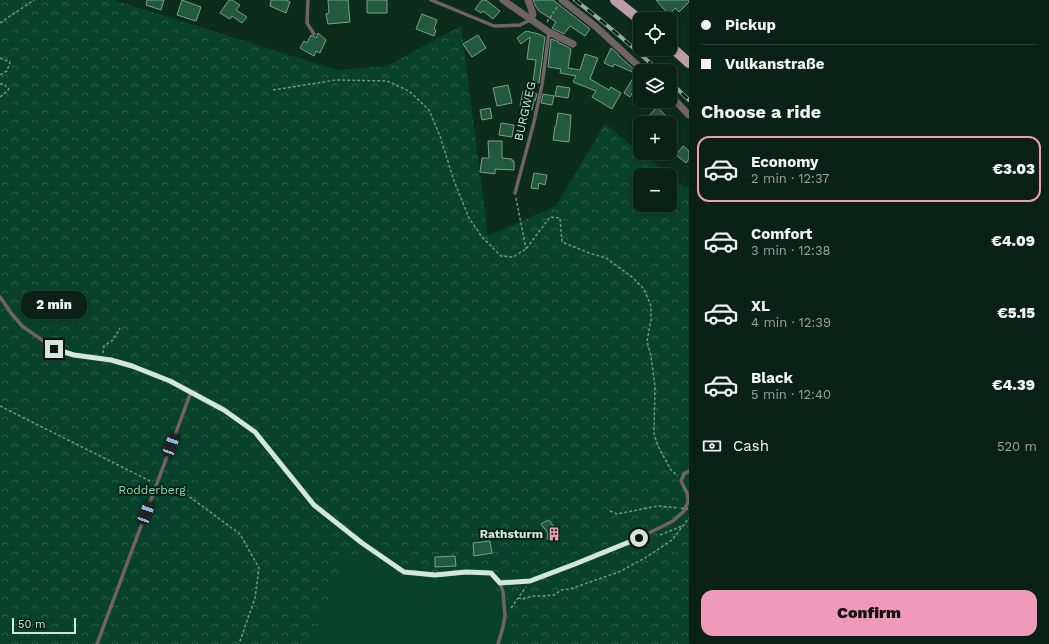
<!DOCTYPE html>
<html lang="en">
<head>
<meta charset="utf-8">
<style>
  body { margin:0; font-family:"Work Sans",sans-serif; background:#12291f; color:#f1f3f6; height:100vh; display:flex; flex-direction:column; font-size:15px; white-space:nowrap }
  * { box-sizing:border-box; margin:0 }
  p { font-size:13px; color:#99a3a1 }
  .icon { flex:none; width:22px; height:22px; fill:none; stroke:currentColor; stroke-width:2; stroke-linecap:round; stroke-linejoin:round }
  .map { position:relative; flex:1; overflow:hidden }
  .side { display:flex; flex-direction:column; background:#092116; width:360px }
  .side>* { flex:none }
  .hud { display:grid; align-content:center; height:88px; padding:0 12px; background:#092116 }
  .buttons { position:absolute; left:633px; top:12px; display:grid; gap:8px }
  .buttons a { display:grid; place-items:center; width:44px; height:44px; border-radius:8px; background:#092116; box-shadow:0 2px 6px #0003,0 0 0 1px #293e35; font-size:20px }
  .scale { position:absolute; left:12px; bottom:10px; width:64px; box-sizing:border-box; padding-left:4px; border:2px solid #d4e6dc; border-top:0; font-size:11px; line-height:14px; white-space:nowrap; color:#d4e6dc; -webkit-text-stroke:3px #022215; paint-order:stroke }
  .end { position:absolute; width:18px; height:18px; margin:-9px; border:5px solid #d4e6dc; background:#111; box-shadow:0 0 0 2px #111 }
  .from { border-radius:50% }
  .bubble { position:absolute; height:28px; border-radius:12px; background:#092116; box-shadow:0 2px 6px #0003,0 0 0 1px #293e35; font-size:13px; font-weight:800; line-height:28px; text-align:center }
  .car { position:absolute; width:12px; height:24px; margin:-12px -6px; border-radius:5px; box-shadow:0 0 3px 1px #0007; background:linear-gradient(#222 24%,#8ab4d8 0 40%,#222 0 76%,#8ab4d8 0 86%,#222 0) }
  .hud b { display:flex; align-items:center; gap:14px; height:38px; font-size:15px }
  .hud b+b { border-top:1px solid #293e35 }
  .hud i { width:10px; height:10px; background:#f1f3f6 }
  ul { padding:0; list-style:none }
  li { display:flex; align-items:center; gap:12px; height:66px; margin:0 8px 6px; padding:0 4px; border:2px solid transparent; border-radius:12px }
  li div { flex:1 }
  li b { display:block; font-size:15px }
  li em { font-style:normal; font-weight:800 }
  li.active { border-color:#ef9ab8 }
  li>.icon { width:36px; height:36px; stroke-width:1.5 }
  h2 { padding:0 12px; font-size:18px; line-height:48px }
  .pay { display:flex; align-items:center; gap:10px; height:44px; padding:0 12px; font-size:15px }
  .pay p { margin-inline-start:auto }
  .cta { display:flex; gap:8px; margin-top:auto; padding:8px 12px }
  .cta a { flex:1; height:46px; border-radius:12px; background:#ef9ab8; color:#111; font-size:16px; font-weight:800; line-height:46px; text-align:center }
  main { display:flex; flex:1; min-height:0 }
  .map>svg:first-child { display:block }
</style>
</head>
<body>
<main>
<div class="map">
<svg width="689" height="644" viewBox="0 0 689 644">
  <defs>
    <pattern id="forest-crowns" width="20" height="18" patternUnits="userSpaceOnUse"><rect width="20" height="18" fill="#08422c"/><path d="M2 6a3 3 0 1 1 6 0M12 15a3 3 0 1 1 6 0" fill="none" stroke="#2b5d4a"/></pattern>
  </defs>
  <rect width="100%" height="100%" fill="#0c2c1e"/>
  <path fill="#08422c" d="M192 396 346 555 383 561 399 574H492L504 624 511 638 510 644H100Z"/>
  <path fill="url(#forest-crowns)" d="M0 0H114L337 70 387 66 461 26 488 236 556 206 605 124 669 175H640V205H670V176L685 188 689 186V644H510L511 638 504 624 492 574 417 579 399 574 383 561 345 555 311 644H0Z"/>
  <path fill="#225a41" stroke="#7c9e8c" d="M147 0H164L161 10 146 5Z
    M182 0 201 7 196 21 177 15Z
    M229 0H232L240 5 236 10 247 17 242 23 232 16 230 19 220 13Z
    M271 0H286L290 2 286 13 270 6Z
    M328 0H348L350 22 328 24 326 14 329 13Z
    M367 0H387V13H367Z
    M482 0H486L500 11 493 19 483 11 481 13 475 9Z
    M533 0H553L590 29 585 36 570 26 564 34 552 28 556 22 539 11 536 7Z
    M656 0H689V2L679 12 675 8 669 15Z
    M422 14 437 20 434 29 436 30 434 36 416 29Z
    M526 31 539 34 545 37 539 83 533 82 536 60 527 59 530 37 521 44 517 38Z
    M318 33 326 40 320 53 316 51 314 56 300 48 304 41 307 43 311 35 316 38Z
    M478 35 486 48 472 57 463 44Z
    M551 39 559 42 558 43 562 44 571 49 568 68 580 70 585 54 598 58 590 79 609 90 611 87 621 93 612 109 592 97 596 91 573 82 576 76 560 73 561 69 548 67Z
    M611 48 616 52 618 54V55L638 73 637 74 614 64 613 67 604 63Z
    M633 78 639 81 630 97 624 93Z
    M508 85 512 103 497 106 493 88Z
    M557 86 570 88 568 98 555 96Z
    M523 91 537 94 535 101H534L532 110 520 107Z
    M543 94 554 96 552 105 541 103Z
    M657 107 669 119 664 123H651L647 118Z
    M490 108 492 118 482 120 480 110Z
    M558 113 571 115 569 142 553 140 555 126H556Z
    M501 123 514 125 512 137 499 135Z
    M488 141H502V158L512 159V161H514V170L495 169V174L480 172 482 158H489Z
    M683 146 689 151V159L686 163 676 155Z
    M534 173 547 175 545 185 539 183 538 189 531 188Z
    M548 520 550 521 560 536 554 540 547 539 548 533 541 524Z
    M490 541 492 553 474 556 473 543Z
    M455 556 456 566 435 567V557Z"/>
  <g fill="none" stroke-linecap="round" stroke-linejoin="round">
    <path stroke="#789084" stroke-width="1.5" stroke-dasharray="3 2" stroke-linecap="butt" d="M547 22 557 7
      M0 23 34 0
      M0 58 10 62 7 71 0 75
      M0 84H4L9 89 5 93 0 97
      M273 90 336 80 387 81 409 91 429 110 440 136 454 181 469 218 482 237 501 256 513 257 526 249 550 217 560 218 562 242 589 253 606 258 632 277 644 289 651 306V320L647 341 651 356 655 386 654 434 658 446 671 470 678 476
      M516 198 526 249
      M103 353 104 346 113 340 120 328
      M0 406 152 482
      M162 486 183 492 240 534 259 568 255 598 239 644
      M610 511 617 514 658 506 679 508
      M660 535 682 526
      M518 598 523 599 533 596H543L554 595 561 590 570 589 619 572 645 558 672 540 689 518
      M511 608 526 587"/>
    <path stroke="#716266" stroke-width="3.5" d="M308 0 307 23 314 34
      M431 0 494 26 520 25 530 20
      M515 193 534 122 542 85 549 32
      M0 297 11 313 22 326 55 349 74 355 111 360 132 365 170 381 224 410 255 432 314 505 362 543 404 572 435 575 466 572 491 573 500 583 503 592 505 616 503 627 498 644
      M500 583 530 581 575 564 639 538 673 521 684 511 688 502 687 493 681 481 684 474 689 471
      M97 644 191 392"/>
    <path stroke="#716266" stroke-width="7" d="M503 0 549 32 573 44
      M528 0 533 14 531 20
      M562 0 595 26 644 71
      M670 95 689 115"/>
    <path stroke="#bd9ea8" stroke-width="10" d="M615 0 640 20
      M670 46 689 63"/>
    <g stroke="#94ab9f" stroke-width="4">
      <path id="rail" d="M575 0C604 22 632 46 659 71
        M670 82 689 100"/>
    </g>
    <use href="#rail" stroke="#022215" stroke-width="2.5" stroke-dasharray="8" stroke-linecap="butt"/>
    <path stroke="#789084" stroke-width="1.5" stroke-dasharray="3 2" stroke-linecap="butt" d="M681 508 688 509"/>
  </g>
  <g fill="none" stroke-linecap="round" stroke-linejoin="round">
    <path stroke="#d4e6dc" stroke-width="5" d="M54 349 74 355 111 360 132 366 170 381 224 410 255 432 314 505 362 543 404 572 435 575 466 572 491 573 500 583 530 581 575 564 639 538"/>
  </g>
  <defs>
    <g id="building-bare" transform="scale(1.08)"><path d="M-4-6H4V6H1V3H-1V6H-4ZM-2.5-4.3h1.7v1.8h-1.7ZM.8-4.3h1.7v1.8H.8ZM-2.5-1h1.7V.8h-1.7ZM.8-1h1.7V.8H.8Z" fill="#ef9ab8" stroke="#022215" stroke-width="2.5" paint-order="stroke"/></g>
  </defs>
  <g fill-rule="evenodd">
    <use href="#building-bare" x="554" y="534"/>
  </g>
  <g text-anchor="middle" dominant-baseline="central" stroke-width="4" stroke-linejoin="round" paint-order="stroke">
    <g font-size="12" fill="#d4e6dc" stroke="#022215">
      <text transform="translate(525 111) rotate(-77)">BURGWEG</text>
    </g>
    <g font-size="12" fill="#88ddb4" stroke="#022215">
      <text x="152" y="490">Rodderberg</text>
    </g>
    <g font-size="12" font-weight="bold" fill="#d4e6dc" stroke="#022215" text-anchor="end">
      <text x="543" y="534">Rathsturm</text>
    </g>
  </g>
</svg>
<div class="buttons">
<a><svg class="icon" aria-label="locate" viewBox="0 0 24 24"><circle cx="12" cy="12" r="6"/><path d="M12 2v4M12 18v4M2 12h4M18 12h4"/></svg></a>
<a><svg class="icon" aria-label="layers" viewBox="0 0 24 24"><path d="M12 4l9 5-9 5-9-5zM3 14l9 5 9-5"/></svg></a>
<a>+</a>
<a>−</a>
</div>
<div class="scale">50 m</div>
<i class="end from" style="left:639px;top:538px"></i>
<i class="end" style="left:54px;top:349px"></i>
<div class="bubble" style="left:21px;top:291px;width:66px">2 min</div>
<i class="car" style="left:171px;top:445px;rotate:20deg"></i>
<i class="car" style="left:146px;top:513px;rotate:20deg"></i>
</div>
<section class="side">
<div class="hud">
<b><i class="from"></i>Pickup</b>
<b><i></i>Vulkanstraße</b>
</div>
<h2>Choose a ride</h2>
<ul>
<li class="active"><svg class="icon" aria-label="car" viewBox="0 0 24 24"><path d="M5 17H2v-5l4-1 3-4h7l3 4 3 1v5h-3M9 17h6M6 11h13"/><circle cx="7" cy="17" r="2"/><circle cx="17" cy="17" r="2"/></svg><div><b>Economy</b><p>2 min · 12:37</p></div><em>€3.03</em></li>
<li><svg class="icon" aria-label="car" viewBox="0 0 24 24"><path d="M5 17H2v-5l4-1 3-4h7l3 4 3 1v5h-3M9 17h6M6 11h13"/><circle cx="7" cy="17" r="2"/><circle cx="17" cy="17" r="2"/></svg><div><b>Comfort</b><p>3 min · 12:38</p></div><em>€4.09</em></li>
<li><svg class="icon" aria-label="car" viewBox="0 0 24 24"><path d="M5 17H2v-5l4-1 3-4h7l3 4 3 1v5h-3M9 17h6M6 11h13"/><circle cx="7" cy="17" r="2"/><circle cx="17" cy="17" r="2"/></svg><div><b>XL</b><p>4 min · 12:39</p></div><em>€5.15</em></li>
<li><svg class="icon" aria-label="car" viewBox="0 0 24 24"><path d="M5 17H2v-5l4-1 3-4h7l3 4 3 1v5h-3M9 17h6M6 11h13"/><circle cx="7" cy="17" r="2"/><circle cx="17" cy="17" r="2"/></svg><div><b>Black</b><p>5 min · 12:40</p></div><em>€4.39</em></li>
</ul>
<div class="pay"><svg class="icon" aria-label="cash" viewBox="0 0 24 24"><path d="M3 7h18v10H3z"/><circle cx="12" cy="12" r="2"/></svg>Cash<p>520 m</p></div>
<div class="cta"><a>Confirm</a></div>
</section>
</main>
</body>
</html>
